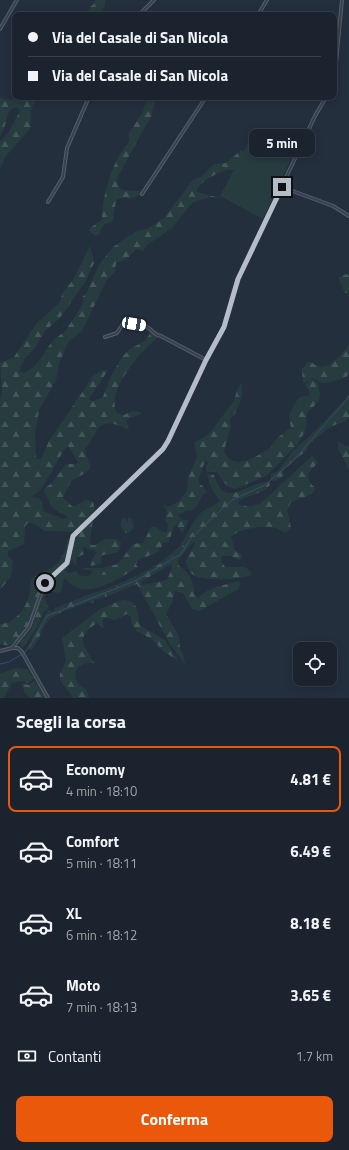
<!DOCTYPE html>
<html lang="it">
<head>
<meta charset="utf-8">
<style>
  body { margin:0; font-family:"Titillium Web",sans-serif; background:#282f3a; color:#f1f3f6; height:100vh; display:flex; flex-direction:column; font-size:15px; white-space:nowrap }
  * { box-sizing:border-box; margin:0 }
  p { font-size:13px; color:#a0a4aa }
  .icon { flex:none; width:22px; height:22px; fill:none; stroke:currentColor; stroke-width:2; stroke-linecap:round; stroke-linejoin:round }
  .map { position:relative; height:698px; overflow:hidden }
  .drawer { display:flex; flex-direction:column; background:#1b232e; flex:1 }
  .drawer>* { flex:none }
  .hud { position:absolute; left:12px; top:12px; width:325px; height:88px; border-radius:8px; box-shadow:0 2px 10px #0003,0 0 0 1px #39404a; display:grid; align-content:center; height:88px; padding:0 16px; background:#1b232e }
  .buttons { position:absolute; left:293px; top:642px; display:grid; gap:8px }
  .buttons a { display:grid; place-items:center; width:44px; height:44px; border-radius:8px; background:#1b232e; box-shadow:0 2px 10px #0003,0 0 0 1px #39404a; font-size:20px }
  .end { position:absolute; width:18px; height:18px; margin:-9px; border:5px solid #b4bcc9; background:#111; box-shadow:0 0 0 2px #111 }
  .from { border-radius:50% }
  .bubble { position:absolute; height:28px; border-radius:8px; background:#1b232e; box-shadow:0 2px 10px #0003,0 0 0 1px #39404a; font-size:13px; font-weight:700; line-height:28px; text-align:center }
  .car { position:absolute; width:12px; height:24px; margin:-12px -6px; border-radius:5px; box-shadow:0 0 3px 1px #0007; background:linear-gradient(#fff 24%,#345 0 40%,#fff 0 76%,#345 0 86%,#fff 0) }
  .hud b { display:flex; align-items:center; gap:14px; height:38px; font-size:15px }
  .hud b+b { border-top:1px solid #39404a }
  .hud i { width:10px; height:10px; background:#f1f3f6 }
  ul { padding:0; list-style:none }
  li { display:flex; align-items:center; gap:12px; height:66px; margin:0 8px 6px; padding:0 8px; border:2px solid transparent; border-radius:8px }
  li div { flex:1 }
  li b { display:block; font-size:15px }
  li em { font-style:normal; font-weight:700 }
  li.current { border-color:#ea580c }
  li>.icon { width:36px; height:36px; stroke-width:1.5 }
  h2 { padding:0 16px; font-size:18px; line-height:48px }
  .pay { display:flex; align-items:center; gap:10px; height:44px; padding:0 16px; font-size:15px }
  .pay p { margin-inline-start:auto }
  .action { display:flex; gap:8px; margin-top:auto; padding:8px 16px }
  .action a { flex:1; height:46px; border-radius:8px; background:#ea580c; color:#fff; font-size:16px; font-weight:700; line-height:46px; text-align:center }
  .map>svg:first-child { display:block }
</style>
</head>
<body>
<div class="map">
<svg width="349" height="698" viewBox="0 0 349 698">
  <defs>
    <pattern id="forest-firs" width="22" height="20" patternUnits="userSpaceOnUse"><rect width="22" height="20" fill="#263c3f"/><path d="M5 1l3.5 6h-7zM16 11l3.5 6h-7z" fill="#435659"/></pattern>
  </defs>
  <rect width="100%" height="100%" fill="#242f3e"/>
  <path fill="#263c3f" d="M265 131 297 146 263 219 220 196 248 143Z
    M212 507 200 515 196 527 178 553 131 581 105 591V597L95 600 91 594C116 586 160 567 178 548 189 536 194 510 212 507Z
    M67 565 68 566 66 571 69 573 76 571 81 576H88L94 571 118 579C101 588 79 597 66 579H64L61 592 56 593 50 591 44 597 49 607 44 613V607L39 605 45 585Z"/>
  <path fill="url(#forest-firs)" fill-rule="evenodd" d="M95 0H105V5L99 15H86L90 7 95 3Z
    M19 97H38L31 109 30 129 5 157 0 169V142L8 133 20 111 17 107C4 108 8 127 0 136V98L10 100Z
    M149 97H159C152 103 154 112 150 119 138 138 129 157 118 176 114 196 131 188 142 192L140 195 129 199 125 197 116 200 113 221 103 225 100 233 96 236 89 231 90 228 102 220C102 195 112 161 129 142V133L144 110 145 103Z
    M241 150 244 151 234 170C224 168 202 180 197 189V192L220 198 211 197 193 202 172 228 147 245 143 251 136 249 127 259 116 263 115 272 107 279 82 331 68 342 59 364 56 380 39 410 35 434 36 458 38 460 42 457 49 441 94 375 103 370H108L89 399 93 401 103 397 110 378 122 357 130 349 145 341 151 332 158 337C142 351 105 390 117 413L124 415C130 412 134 410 142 413L141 414 126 420 129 428 127 429C97 415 101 429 85 449L90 467 87 472 71 481 63 498 73 507 86 500 93 502 96 513 74 532C72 532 48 531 45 531 38 528 37 522 28 523L25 526 24 544 8 551V556L13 561 11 576 0 590V401L2 391 0 363 14 357 36 324 60 302 63 292 73 280 90 246 94 263 85 282 60 318 46 330 33 351 25 358 19 371 23 373C36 370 44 352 52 342 55 337 60 336 64 332 70 325 80 309 84 301L82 297 86 294 99 265 113 247 137 231 149 228 164 218 193 180 201 177 214 164 226 163ZM68 446 78 462 76 464H66L52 483 45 488 44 492 53 508 68 517 63 519 43 511 42 502 39 498 31 497 42 488 64 450Z
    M346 274 349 275V293H345L338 278Z
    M349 345V374L345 378 326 383H322L312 378 303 384 302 369 309 361C312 362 314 365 318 366 329 370 343 353 349 345Z
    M311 379 317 382 320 392 319 401 307 413 306 429 298 444 266 476 235 489C227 488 221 479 217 472H207L206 467 208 463 207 461H205C203 468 198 477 199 484L203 486 207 493 203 494C199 501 199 507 190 511L188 510 178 515 182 520H188L187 525 182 533 177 525 174 526 169 542 163 543C159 557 147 554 137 561L136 565 138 567 118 579 105 575H97L91 570H85L83 568H102L118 564 133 544 143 543 151 527H156L163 532H167L168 525 165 520 167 510 162 504 168 507 178 502 187 491 188 478 197 457 194 443 210 433 234 401 237 390 242 382V397L235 414 230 419 231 426 224 451C232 473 259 456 271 447 273 445 274 441 276 439 280 435 286 432 291 428L289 416 298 398 308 396 310 392 305 385Z
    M349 395V418C343 424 336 423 329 428 321 433 315 440 308 446L307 450 283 470 284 475 276 481 270 480 271 474 278 471 292 452 320 426Z
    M338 441 346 446H349V470L338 448Z
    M312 456 318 463C308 472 303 477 316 489L312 494 291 502 287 510 291 527 286 533C281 531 276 527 271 527 261 526 238 529 231 537L235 550 242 556 240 560 230 556H222L221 561 225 567H245L252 572 251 575C239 580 207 581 195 576 189 573 186 565 186 560L195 544 194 541 178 560 179 566C190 572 194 584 195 595L198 598C208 587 225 585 239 581L240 584 239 589 199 611 192 609 183 593 175 591 172 603 166 614 179 636 180 649 183 654 185 664 170 644 137 584 105 597V591L131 581 178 553 196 527 200 515 220 501 210 485 207 474 214 475C216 479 217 484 219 487 232 504 253 480 269 482L270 485 265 490 240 500 238 503 240 505 250 507 261 503ZM171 564 172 568 167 580 142 585 141 582Z
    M128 517 132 519 134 526 130 532 125 533 120 525 123 518H125L128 523Z
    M93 520 90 541 91 545H95L105 539H117L121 543 119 551C113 555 107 553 101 556L102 563 91 566 90 563 97 552 84 547 83 549 84 554 76 558 77 563 75 565 71 560 74 538Z
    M70 537 69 559 64 566 43 584 30 624 25 633 9 646 0 644V624C13 625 26 608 29 596 30 591 30 585 31 580 36 574 42 574 48 570 61 563 65 553 68 539Z
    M91 594 95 597 93 603 89 602C79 606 55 613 49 620 41 629 39 642 31 650L28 648 32 638 48 610 53 612 55 608Z
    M122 600C142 601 135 615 141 626L165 640 178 660 164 652 153 640 137 631 132 625 131 617 127 614 115 620 105 618 102 621 104 629 97 623C76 637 82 644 94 663 82 661 71 669 77 682 79 686 82 686 85 689 87 691 88 695 89 698H73L60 680V674L66 661 62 638 100 609Z
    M39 605 44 608C44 618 29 641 22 648L20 642 31 630Z
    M15 668 27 669 34 678 29 683 21 681 12 683 4 698H0V674Z
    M34 681 47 698H30L25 693 21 683 29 685Z"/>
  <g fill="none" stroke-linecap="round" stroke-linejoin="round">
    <path stroke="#394c67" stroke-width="1" d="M0 664 9 662 24 653 30 646 47 616 137 580 181 554 191 538 232 500 265 485 293 461 349 397"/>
    <g stroke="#565f6c" stroke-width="4">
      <path id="minor" d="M139 15 154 0
        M258 15 267 0
        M0 29 17 0
        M334 84 342 0
        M282 187 333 206 349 216
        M142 194 206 97
        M48 202 63 177 67 148 89 97
        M105 337 117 333 124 322C131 323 142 323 147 327 153 330 153 335 161 336L206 360
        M13 648H18L22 652 48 698
        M0 651 12 648 29 627 44 585 68 561 73 536 163 449 168 441 206 360 224 327 238 279 315 116 326 97"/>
    </g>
    <use href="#minor" stroke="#38414e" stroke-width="2"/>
  </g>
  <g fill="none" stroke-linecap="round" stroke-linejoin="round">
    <path stroke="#b4bcc9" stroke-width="5" d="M45 583 67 563 73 536 163 449 168 441 206 360 224 327 238 279 282 187"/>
  </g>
</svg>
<div class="buttons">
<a><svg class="icon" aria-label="locate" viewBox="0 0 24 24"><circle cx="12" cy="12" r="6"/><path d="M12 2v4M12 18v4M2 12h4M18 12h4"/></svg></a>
</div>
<i class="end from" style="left:45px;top:583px"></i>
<i class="end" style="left:282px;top:187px"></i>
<div class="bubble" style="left:249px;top:129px;width:66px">5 min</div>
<i class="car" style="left:134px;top:324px;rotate:100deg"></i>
<div class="hud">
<b><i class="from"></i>Via del Casale di San Nicola</b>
<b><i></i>Via del Casale di San Nicola</b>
</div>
</div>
<section class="drawer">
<h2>Scegli la corsa</h2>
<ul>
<li class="current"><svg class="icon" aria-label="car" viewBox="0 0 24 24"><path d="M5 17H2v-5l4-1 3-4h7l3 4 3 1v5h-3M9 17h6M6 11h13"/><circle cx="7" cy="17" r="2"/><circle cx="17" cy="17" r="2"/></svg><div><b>Economy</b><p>4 min · 18:10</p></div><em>4.81 €</em></li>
<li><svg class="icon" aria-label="car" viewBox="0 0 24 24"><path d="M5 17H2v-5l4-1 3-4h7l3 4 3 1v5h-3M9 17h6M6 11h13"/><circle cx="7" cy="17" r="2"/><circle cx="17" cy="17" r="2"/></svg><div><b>Comfort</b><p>5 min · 18:11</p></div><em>6.49 €</em></li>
<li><svg class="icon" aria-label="car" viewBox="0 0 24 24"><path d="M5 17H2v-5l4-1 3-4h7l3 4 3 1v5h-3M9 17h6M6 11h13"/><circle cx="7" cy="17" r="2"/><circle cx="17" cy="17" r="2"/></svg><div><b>XL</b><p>6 min · 18:12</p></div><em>8.18 €</em></li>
<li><svg class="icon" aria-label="car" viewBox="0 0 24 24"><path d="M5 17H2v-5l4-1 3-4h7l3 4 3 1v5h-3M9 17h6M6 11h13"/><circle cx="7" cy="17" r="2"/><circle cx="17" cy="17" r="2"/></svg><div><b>Moto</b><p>7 min · 18:13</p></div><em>3.65 €</em></li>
</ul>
<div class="pay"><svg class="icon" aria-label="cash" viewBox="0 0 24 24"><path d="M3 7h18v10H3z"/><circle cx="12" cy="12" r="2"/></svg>Contanti<p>1.7 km</p></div>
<div class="action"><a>Conferma</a></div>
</section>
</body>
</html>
